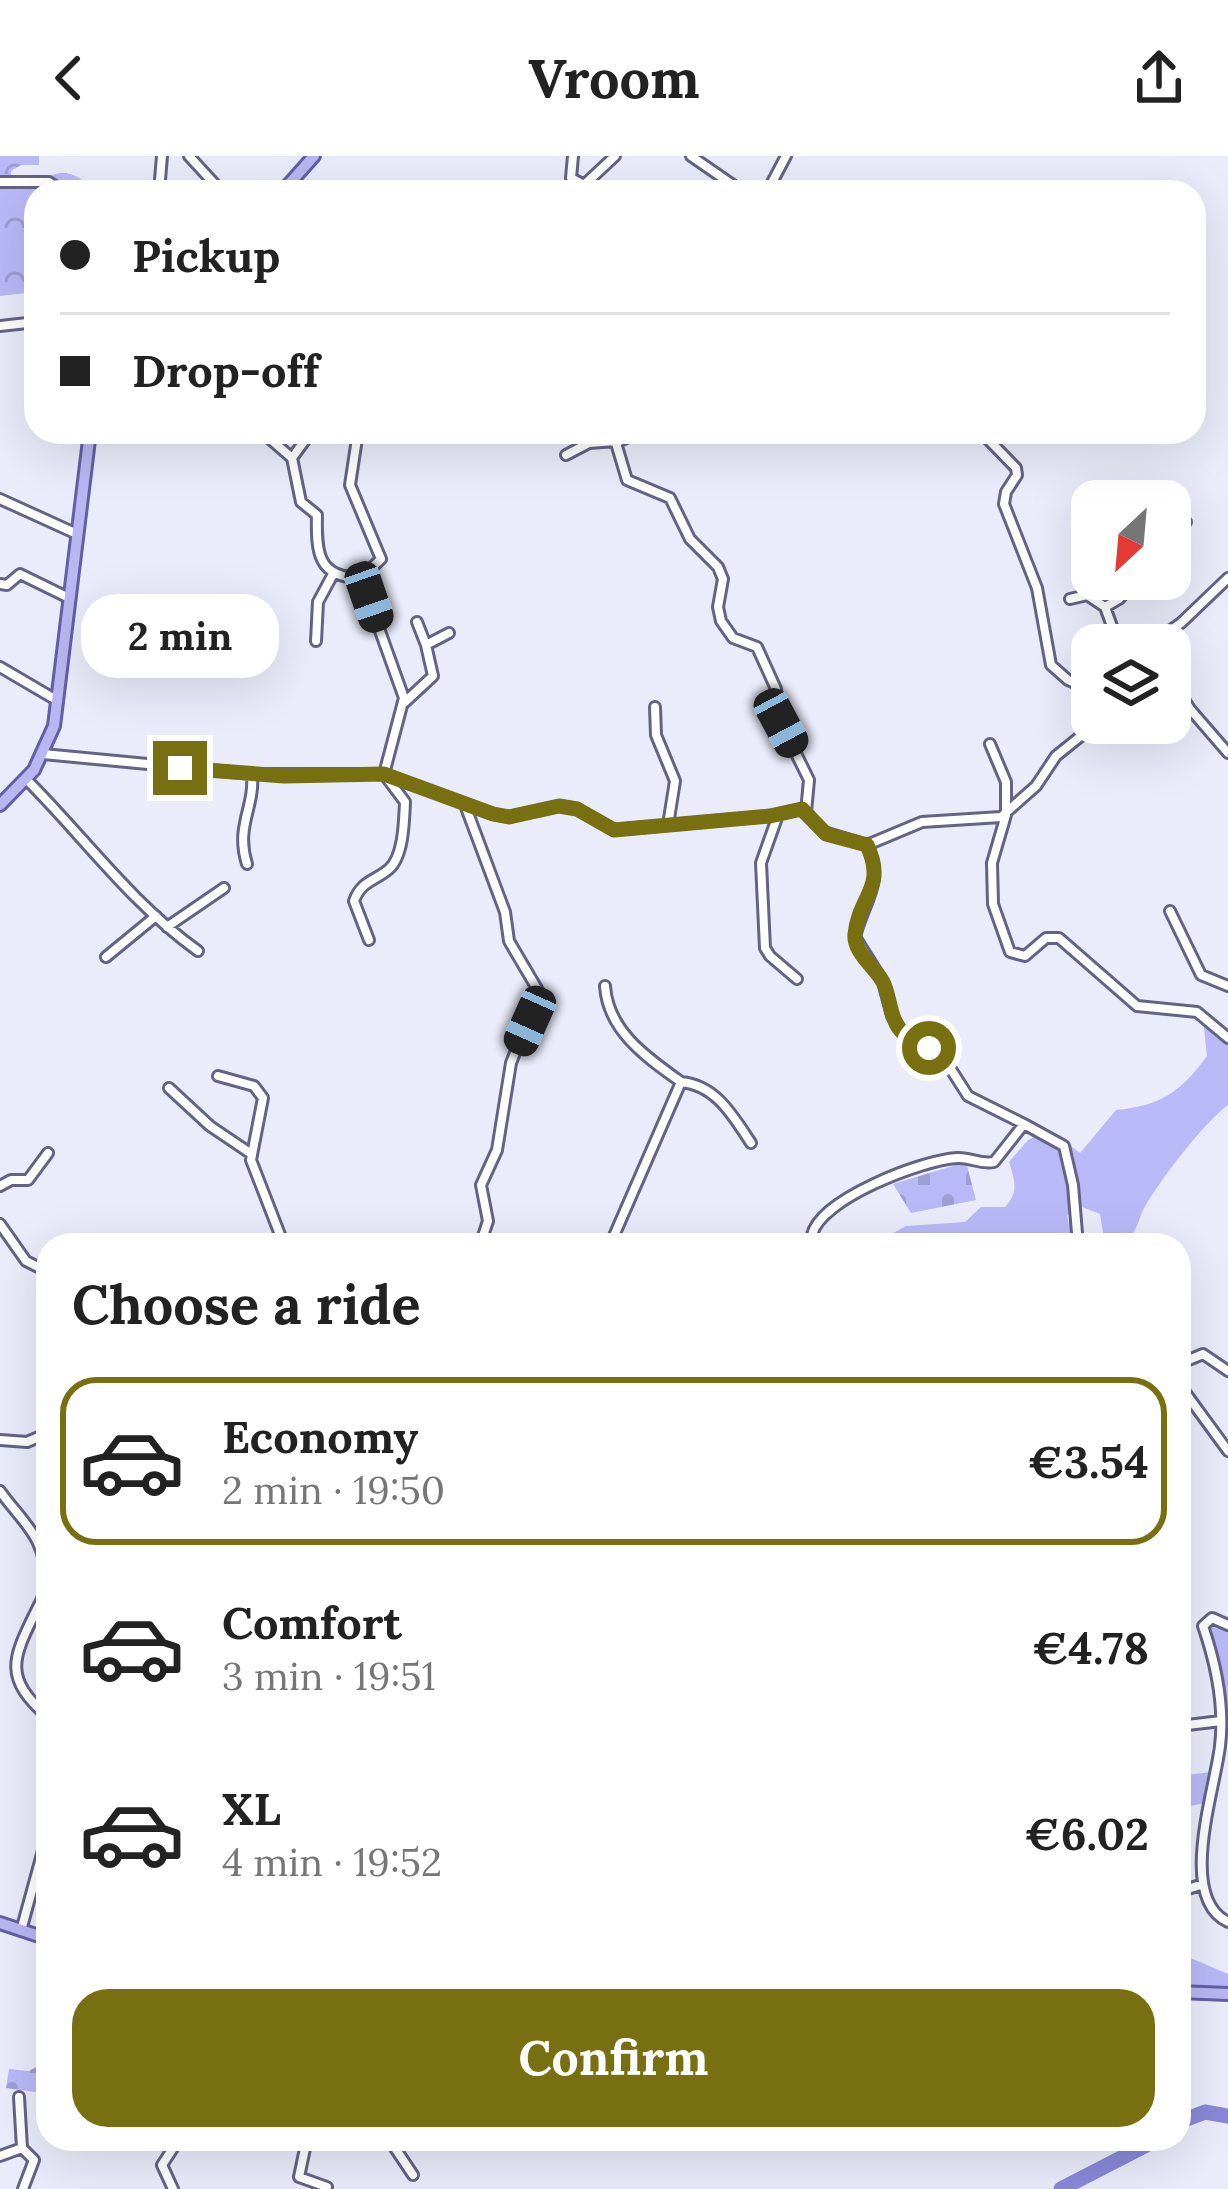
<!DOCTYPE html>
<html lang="en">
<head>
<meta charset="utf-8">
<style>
  body { margin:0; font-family:Lora,serif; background:#f6f6f6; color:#222; height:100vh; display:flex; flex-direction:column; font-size:45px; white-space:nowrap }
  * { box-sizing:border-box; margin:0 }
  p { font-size:39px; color:#767676 }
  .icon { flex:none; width:66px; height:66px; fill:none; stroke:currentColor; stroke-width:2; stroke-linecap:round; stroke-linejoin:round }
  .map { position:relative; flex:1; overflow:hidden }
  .panel { position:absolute; left:36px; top:1077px; width:1155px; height:918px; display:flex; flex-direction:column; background:#fff; border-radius:36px; box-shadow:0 12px 48px #0002 }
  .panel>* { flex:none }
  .top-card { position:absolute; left:24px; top:24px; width:1182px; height:264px; border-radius:36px; box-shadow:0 12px 48px #0002; display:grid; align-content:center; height:264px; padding:0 36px; background:#fff }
  .needle { width:78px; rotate:206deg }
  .controls { position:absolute; left:1071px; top:324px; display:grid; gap:24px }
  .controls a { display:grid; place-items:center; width:120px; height:120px; border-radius:24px; background:#fff; box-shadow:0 12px 48px #0002; font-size:60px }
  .end { position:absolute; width:54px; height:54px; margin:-27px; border:15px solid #787010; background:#fff; box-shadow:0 0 0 6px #fff }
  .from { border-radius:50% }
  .bubble { position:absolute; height:84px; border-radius:36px; background:#fff; box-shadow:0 12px 48px #0002; font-size:39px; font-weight:700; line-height:84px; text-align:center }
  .car { position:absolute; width:36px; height:72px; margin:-36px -18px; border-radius:15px; box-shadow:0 0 9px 3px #0007; background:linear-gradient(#222 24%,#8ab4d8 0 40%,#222 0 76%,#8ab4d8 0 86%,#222 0) }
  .top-card b { display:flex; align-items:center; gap:42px; height:114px; font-size:45px }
  .top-card b+b { border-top:3px solid #e0e0e0 }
  .top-card i { width:30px; height:30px; background:#222 }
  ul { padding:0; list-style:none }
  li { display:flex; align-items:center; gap:36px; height:168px; margin:0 24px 18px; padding:0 12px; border:6px solid transparent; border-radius:36px }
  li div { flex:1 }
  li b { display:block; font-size:45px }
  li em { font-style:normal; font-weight:700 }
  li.current { border-color:#787010 }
  li>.icon { width:108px; height:108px; stroke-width:1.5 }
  h2 { padding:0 36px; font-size:54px; line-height:144px }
  .button { display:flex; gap:24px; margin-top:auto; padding:24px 36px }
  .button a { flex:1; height:138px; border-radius:36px; background:#787010; color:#fff; font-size:48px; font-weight:700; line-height:138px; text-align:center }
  header { display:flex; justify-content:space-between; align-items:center; height:156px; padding:0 36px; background:#fff; font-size:54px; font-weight:700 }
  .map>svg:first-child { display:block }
</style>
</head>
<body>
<header><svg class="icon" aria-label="back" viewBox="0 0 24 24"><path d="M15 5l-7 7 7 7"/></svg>Vroom<svg class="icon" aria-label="share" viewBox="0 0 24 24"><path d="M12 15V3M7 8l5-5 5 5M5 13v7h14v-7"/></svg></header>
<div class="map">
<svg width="1228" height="2033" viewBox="0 0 1228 2033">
  <defs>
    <pattern id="forest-crowns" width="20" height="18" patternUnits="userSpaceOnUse" patternTransform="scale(3)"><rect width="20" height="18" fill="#b9b9f8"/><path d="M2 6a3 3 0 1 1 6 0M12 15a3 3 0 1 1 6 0" fill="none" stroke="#9e9ed4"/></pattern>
    <pattern id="cemetery-stones" width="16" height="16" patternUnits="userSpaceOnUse" patternTransform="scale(3)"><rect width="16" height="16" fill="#b9b9f8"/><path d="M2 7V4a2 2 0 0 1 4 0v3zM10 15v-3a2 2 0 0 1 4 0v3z" fill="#9e9ed4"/></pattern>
  </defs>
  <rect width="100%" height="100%" fill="#ebecfb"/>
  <path fill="#b9b9f8" d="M1203 863 1228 886V949C1202 969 1165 1018 1147 1047 1138 1062 1138 1076 1124 1089H1105L1100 1058 1082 1051 1067 1059 1073 1089H861L858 1081 888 1080 906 1070 965 1066 981 1051H1005C1019 1036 1015 1025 1009 1006L1028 984 1040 978 1067 987 1080 997 1116 954C1160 950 1181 936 1207 900Z
    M1206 1464 1228 1469V1573L1221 1565Z
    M1211 1616 1205 1647 1179 1652V1620Z
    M1179 1776 1188 1801 1228 1818V1831L1179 1829Z"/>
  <path fill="url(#forest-crowns)" d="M0 0H39V9H21L11 15V26L16 30C52 25 61 0 96 36H36V136L0 140Z"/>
  <path fill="url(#cemetery-stones)" d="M966 1006 976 1044 911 1057 893 1028Z
    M48 1904V1949L42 1937 6 1932 9 1913 29 1915Z"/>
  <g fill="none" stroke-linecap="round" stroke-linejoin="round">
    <path stroke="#8a87d9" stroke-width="15" d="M1179 1966 1205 1956 1228 1960
      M1061 2033 1158 1983"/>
    <g stroke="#636483" stroke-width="14">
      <path id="minor" d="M189 0 222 36
        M573 0 571 22 584 29 615 0
        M691 0 743 36
        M0 26H49L64 36
        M159 36 162 0
        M767 36 786 0
        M0 170 36 166
        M262 276 292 302 301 346 317 359C316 397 318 422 361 422L404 542 384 618 405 646C404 664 404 700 389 713 375 725 361 725 354 745L369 784
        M358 276 350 329 381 403 361 422
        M638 276 616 287 627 324 670 342 690 383 718 411 723 423 718 451 721 465 733 482 757 491 776 533 781 567 809 624 806 656
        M981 276 1016 312 1017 319 1006 336 1004 348 1037 432 1051 509 1068 524 1092 534
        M566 299 589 287 616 285
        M292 302 311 276
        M0 343 77 378
        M1170 376 1186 366
        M0 428 7 429 20 418 69 442
        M1070 443 1087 439 1105 451
        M417 466 426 489
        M316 485 318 446 332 420
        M1137 489 1113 473 1105 451 1119 443 1137 423
        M1149 489 1181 467 1228 422
        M0 511 58 545
        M1170 522 1190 553 1228 597
        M405 546 433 520 426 489 449 477
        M655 551 656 579 675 625 668 669
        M990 588 1006 626V659L992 707 993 748 1010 796 1025 800 1046 782H1059L1137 850 1197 856 1228 882
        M43 598 252 618H384L493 658 509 661 559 650 577 653 614 674 770 660 801 653 824 676 867 689 922 666 1001 661 1036 630 1056 600 1097 567
        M27 624C84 681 131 747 198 795
        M465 649 505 756 509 785 539 836 511 907 497 994 481 1029 488 1065 480 1089
        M778 659 761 707 765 792 770 800 797 823
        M247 708C235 670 255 652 252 618
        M1170 755 1201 819 1228 830
        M167 771 224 732
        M106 801 156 760
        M605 830C608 875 646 901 681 926
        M218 920 254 930 263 942 251 1004 284 1089
        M169 932 210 970 250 997
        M1024 968 1064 990 1073 1029 1078 1089
        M0 1030 11 1024H28L48 997
        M0 1068 26 1105 48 1116
        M610 1089 681 926C716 929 733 960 751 987
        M818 1089 812 1079C820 1043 922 1004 957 1002 971 1001 980 1009 994 1006L1024 968 968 940 945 904 903 877 892 860 883 826 855 781C864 744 885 728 867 689
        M44 1115 48 1134
        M1179 1208 1203 1198 1228 1215
        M1179 1228 1228 1295
        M0 1284 27 1286 48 1277
        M0 1335C23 1367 46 1381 46 1426 46 1436 42 1444 37 1453 13 1502 2 1521 48 1561
        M1228 1469 1212 1462 1203 1470C1216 1508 1225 1549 1220 1590 1215 1634 1177 1742 1228 1766
        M1179 1570 1221 1565
        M1179 1736 1203 1728
        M22 1771 48 1676
        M19 1941 22 1992 34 2004 23 2033
        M307 1983 299 2021 327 2031
        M389 1983 413 2019
        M0 2000 22 1992
        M173 2033 162 2009 179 1983"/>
    </g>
    <g stroke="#635fa4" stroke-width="16">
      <path id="major" d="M282 36 314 0
        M0 649 34 614 54 570 90 276
        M0 1767 48 1783
        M1179 1836 1228 1838"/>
    </g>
    <use href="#minor" stroke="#fff" stroke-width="8"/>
    <use href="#major" stroke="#bab6f2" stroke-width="10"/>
  </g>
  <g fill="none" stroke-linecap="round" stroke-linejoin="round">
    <path stroke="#787010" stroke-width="15" d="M180 612 284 620 384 618 493 658 509 661 559 650 577 653 614 674 770 660 802 653 826 678 867 689C887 732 859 739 855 778 853 796 875 811 883 826 890 840 889 857 898 871 906 882 917 886 929 892"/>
  </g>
</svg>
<div class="controls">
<a><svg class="needle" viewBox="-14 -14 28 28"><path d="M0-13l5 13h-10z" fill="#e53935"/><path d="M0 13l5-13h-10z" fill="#767676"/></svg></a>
<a><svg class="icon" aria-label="layers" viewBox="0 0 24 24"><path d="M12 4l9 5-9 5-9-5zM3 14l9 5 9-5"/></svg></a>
</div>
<i class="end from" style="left:929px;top:892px"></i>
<i class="end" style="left:180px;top:612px"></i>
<div class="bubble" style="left:81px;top:438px;width:198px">2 min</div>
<i class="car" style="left:369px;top:441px;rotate:161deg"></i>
<i class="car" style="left:781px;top:567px;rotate:152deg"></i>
<i class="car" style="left:530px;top:865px;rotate:204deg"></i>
<div class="top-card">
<b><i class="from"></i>Pickup</b>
<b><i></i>Drop-off</b>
</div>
<section class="panel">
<h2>Choose a ride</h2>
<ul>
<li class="current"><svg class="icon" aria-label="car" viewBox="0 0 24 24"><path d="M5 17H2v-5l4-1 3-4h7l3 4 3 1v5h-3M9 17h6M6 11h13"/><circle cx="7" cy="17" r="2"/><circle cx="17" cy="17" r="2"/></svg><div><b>Economy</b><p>2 min · 19:50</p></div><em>€3.54</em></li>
<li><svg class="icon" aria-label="car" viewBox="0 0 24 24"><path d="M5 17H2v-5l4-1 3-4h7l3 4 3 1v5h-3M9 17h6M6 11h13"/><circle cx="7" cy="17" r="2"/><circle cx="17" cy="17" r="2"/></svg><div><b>Comfort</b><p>3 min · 19:51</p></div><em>€4.78</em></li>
<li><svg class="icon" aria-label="car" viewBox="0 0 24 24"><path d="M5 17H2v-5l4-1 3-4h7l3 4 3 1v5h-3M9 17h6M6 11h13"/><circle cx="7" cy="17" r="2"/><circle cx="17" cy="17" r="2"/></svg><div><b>XL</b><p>4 min · 19:52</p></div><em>€6.02</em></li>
</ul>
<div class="button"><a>Confirm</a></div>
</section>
</div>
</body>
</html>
